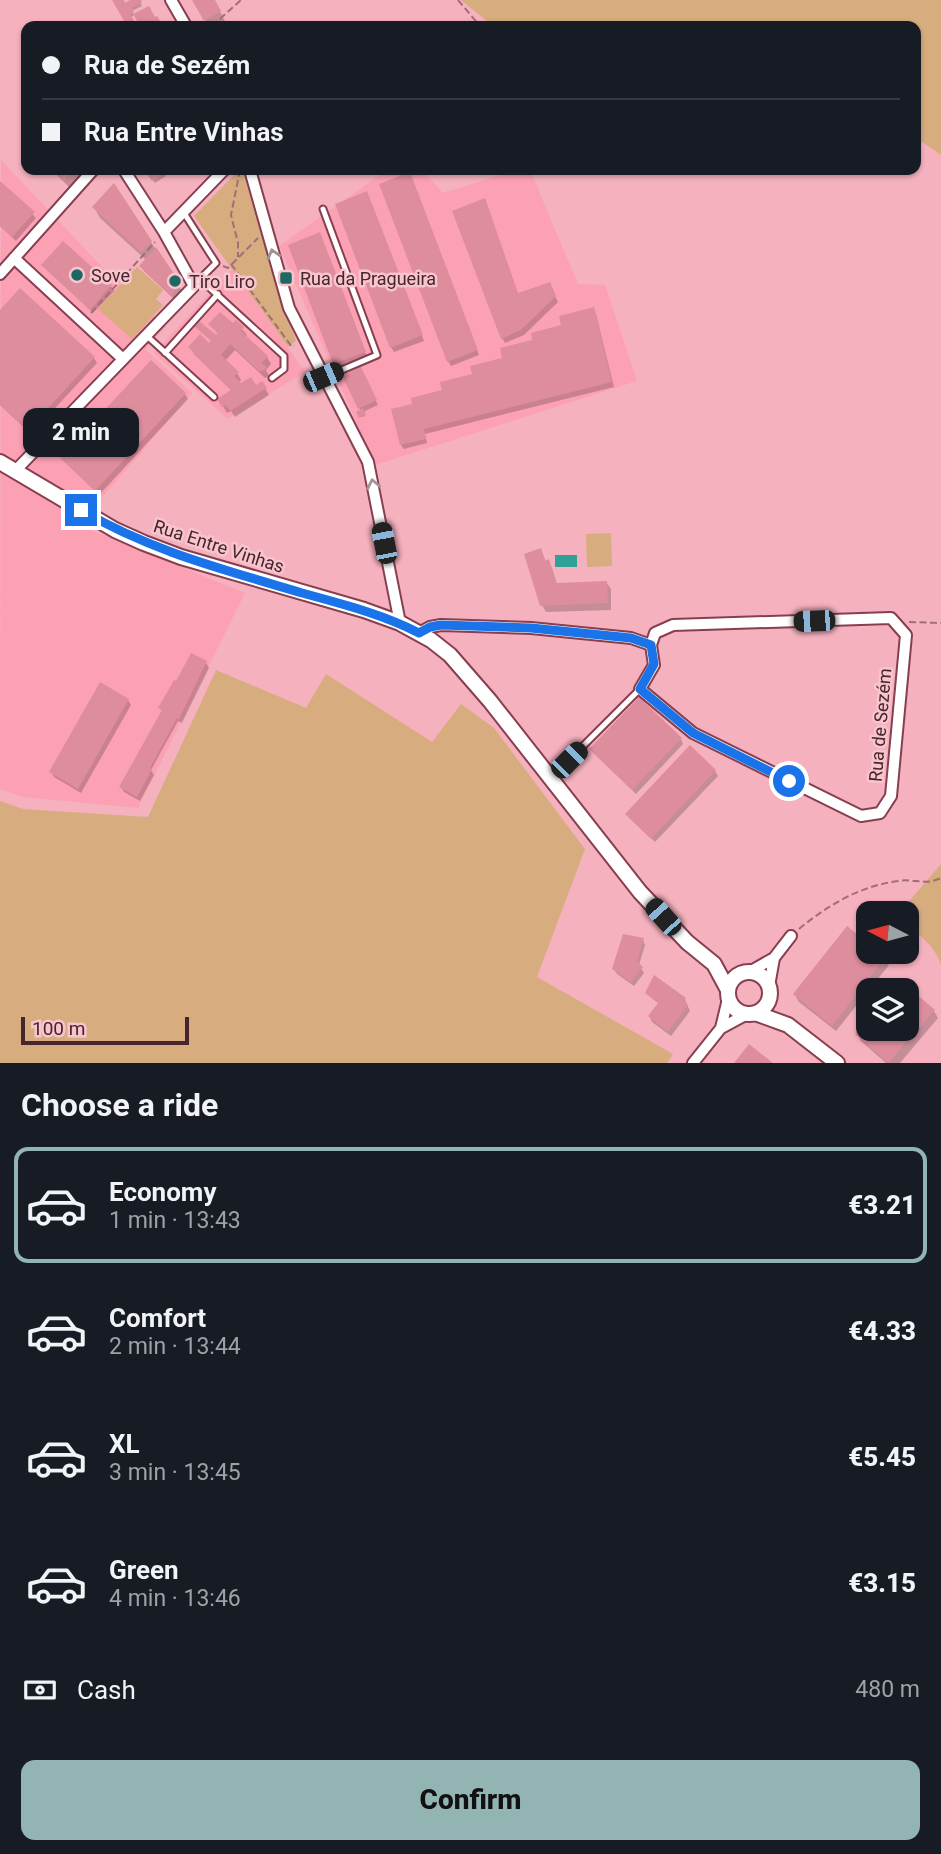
<!DOCTYPE html>
<html lang="en">
<head>
<meta charset="utf-8">
<style>
  body { margin:0; font-family:Roboto,sans-serif; background:#20242c; color:#f1f3f6; height:100vh; display:flex; flex-direction:column; font-size:26px; white-space:nowrap }
  * { box-sizing:border-box; margin:0 }
  p { font-size:23px; color:#9ea1a6 }
  .icon { flex:none; width:38px; height:38px; fill:none; stroke:currentColor; stroke-width:2; stroke-linecap:round; stroke-linejoin:round }
  .map { position:relative; height:1063px; overflow:hidden }
  .drawer { display:flex; flex-direction:column; background:#171b24; flex:1 }
  .drawer>* { flex:none }
  .hud { position:absolute; left:21px; top:21px; width:900px; height:154px; border-radius:14px; box-shadow:0 2px 5px #0004; display:grid; align-content:center; height:154px; padding:0 21px; background:#171b24 }
  .needle { width:46px; rotate:276deg }
  .fabs { position:absolute; left:856px; top:901px; display:grid; gap:14px }
  .fabs a { display:grid; place-items:center; width:63px; height:63px; border-radius:14px; background:#171b24; box-shadow:0 2px 5px #0004; font-size:35px }
  .scale { position:absolute; left:21px; bottom:18px; width:168px; box-sizing:border-box; padding-left:7px; border:4px solid #46252c; border-top:0; font-size:19px; line-height:24px; white-space:nowrap; color:#46252c; -webkit-text-stroke:5px #f8c4cd; paint-order:stroke }
  .end { position:absolute; width:32px; height:32px; margin:-16px; border:9px solid #1a73e8; background:#fff; box-shadow:0 0 0 4px #fff }
  .from { border-radius:50% }
  .bubble { position:absolute; height:49px; border-radius:14px; background:#171b24; box-shadow:0 2px 5px #0004; font-size:23px; font-weight:800; line-height:49px; text-align:center }
  .car { position:absolute; width:21px; height:42px; margin:-21px -10px; border-radius:9px; box-shadow:0 0 5px 2px #0007; background:linear-gradient(#222 24%,#8ab4d8 0 40%,#222 0 76%,#8ab4d8 0 86%,#222 0) }
  .hud b { display:flex; align-items:center; gap:24px; height:66px; font-size:26px }
  .hud b+b { border-top:2px solid #363941 }
  .hud i { width:18px; height:18px; background:#f1f3f6 }
  ul { padding:0; list-style:none }
  li { display:flex; align-items:center; gap:21px; height:116px; margin:0 14px 10px; padding:0 7px; border:4px solid transparent; border-radius:14px }
  li div { flex:1 }
  li b { display:block; font-size:26px }
  li em { font-style:normal; font-weight:800 }
  li.active { border-color:#92b4b3 }
  li>.icon { width:63px; height:63px; stroke-width:1.5 }
  h2 { padding:0 21px; font-size:32px; line-height:84px }
  .pay { display:flex; align-items:center; gap:18px; height:77px; padding:0 21px; font-size:26px }
  .pay p { margin-inline-start:auto }
  .primary-button { display:flex; gap:14px; margin-top:auto; padding:14px 21px }
  .primary-button a { flex:1; height:80px; border-radius:14px; background:#92b4b3; color:#111; font-size:28px; font-weight:800; line-height:80px; text-align:center }
  .map>svg:first-child { display:block }
</style>
</head>
<body>
<div class="map">
<svg width="941" height="1063" viewBox="0 0 941 1063">
  <rect width="100%" height="100%" fill="#f5b1be"/>
  <path fill="#fca1b3" d="M1 160 120 286 166 327 145 349 192 393 78 525 245 593 138 808 23 797 0 789Z
    M387 170H422L443 193 516 170H530L578 284 605 285 637 381 375 465 279 246Z
    M232 269 305 372 228 419 154 353Z"/>
  <path fill="#d7ac7f" d="M461 0H941V155L915 137V26H493Z
    M239 170H242L280 296 296 341 288 347 194 216Z
    M137 267 163 290 156 299 163 305 132 339 98 309Z
    M611 533 612 566 587 567 586 534Z
    M216 670 306 708 326 674 432 742 461 704 494 728 585 849 537 977 673 1054 667 1063H0V801L23 809 148 817Z
    M941 864V965C935 946 922 937 907 925L906 914 899 913Z"/>
  <path fill="#31a097" d="M555 555H577V567H555Z"/>
  <path fill="#0003" d="M117 0H122L125 5 133 0H139L142 6 132 11 134 15 130 18 135 26H129L115 1Z
    M194 0H214L226 23 220 26H209Z
    M52 170H89L71 189Z
    M146 170H162L166 176 155 183Z
    M412 179 479 355 451 366 448 361Z
    M0 183 36 218 16 241 0 226Z
    M369 198 424 341 394 352 391 347Z
    M94 207 151 242 182 291 174 299 144 271 141 266 146 260 100 218Z
    M322 239 367 357 338 368 290 246Z
    M43 265 111 286 114 291 93 313Z
    M549 284 558 302 524 335 505 343 502 338 519 295Z
    M0 312 94 358 97 363 31 434 0 405Z
    M596 314 614 387 425 434 427 443 404 449 401 445 414 405 564 326Z
    M236 322 247 335 245 338 267 357 271 364 266 370 269 376 265 378 235 350 225 361 237 373 241 380 238 383 255 387 262 383 269 395 235 417 231 411 227 413 219 399 232 391 194 354 190 347 209 346 219 335 211 325 233 326Z
    M360 369 378 405 363 412 365 416 361 417 358 412 361 411 344 377Z
    M185 394 188 399 99 495 62 458Z
    M541 550 546 562 548 561 552 568 557 584 606 582 611 589V610L546 612 542 605Z
    M206 663 209 668 182 723 178 721 151 770 154 775 140 801 124 792 121 787 163 712 160 708Z
    M128 700 131 705 81 793 54 777 51 772Z
    M681 739 683 744 636 794 591 750Z
    M715 771 718 776 655 842 628 814Z
    M643 940 645 945 639 965 644 973 634 986 617 974 614 969Z
    M868 945V952H876L889 965 836 1031 799 1002 795 995Z
    M900 983 934 1011 938 1018 900 1063H886L861 1041 857 1034 868 1021V1029H906V990H894Z
    M647 993 685 1000 690 1011 671 1036 652 1022 650 1017 659 1004Z"/>
  <path fill="#de8d9d" d="M112 0H124L125 3 130 0H141L142 2 132 8 134 12 130 14 137 26H127Z
    M192 0H215L221 11 204 21Z
    M149 6 155 17 157 16 163 26H140L133 14Z
    M54 170H73L64 180Z
    M144 170H164L166 172 152 181Z
    M410 172 478 350 447 362 379 184Z
    M0 181 35 212 12 237 0 226Z
    M114 183 152 241 141 252 92 207Z
    M367 191 423 335 390 348 335 204Z
    M485 198 518 293 550 282 556 296 521 330 501 339 452 211Z
    M320 232 366 352 333 364 288 245Z
    M63 241 112 285 90 310 41 265Z
    M156 247 181 284 171 295 139 266Z
    M20 288 95 357 28 430 0 405V310Z
    M594 307 612 382 424 429 426 439 400 445 391 409 412 404 411 398 442 390 440 382 472 374 470 366 502 358 500 348 532 340 531 333 561 325 559 316Z
    M220 312 233 323 236 320 244 327 241 331 268 356 262 363 267 368 260 372 230 344 221 355 239 372 234 376 241 383 251 377 256 385 262 381 267 388 230 411 226 405 222 407 217 399 231 390 188 347 200 334 209 343 211 341 194 326 199 321 216 335 218 333 208 324Z
    M151 360 186 393 95 491 60 458Z
    M361 367 377 400 358 409 342 376Z
    M363 408 366 414 359 418 356 412Z
    M541 548 545 561 549 559 556 583 607 581 608 603 540 606 524 554Z
    M191 653 207 661 179 719 177 718 150 768 152 769 137 797 119 787 162 710 158 708 174 680 176 681Z
    M100 682 129 699 78 789 49 772Z
    M639 697 682 738 632 790 589 749Z
    M690 745 716 770 651 839 625 814Z
    M847 926 868 943V952H879L886 957 832 1026 793 994Z
    M623 934 644 938 637 961 643 967 631 982 612 969Z
    M654 975 686 998 684 1001 688 1005 668 1032 648 1016 658 1003 645 993Z
    M900 980 935 1010 888 1063 855 1034 868 1018V1029H906V990H892Z
    M749 1044 773 1063H734Z"/>
  <g fill="none" stroke-linecap="round" stroke-linejoin="round">
    <g stroke="#873f50" stroke-width="9">
      <path id="service" d="M323 209 377 355 323 378
        M184 213 216 263 198 281
        M200 279 284 356V369L272 378
        M147 336 214 397
        M165 353 218 294
        M551 778 640 689"/>
    </g>
    <g stroke="#873f50" stroke-width="14">
      <path id="minor" d="M171 0 186 26
        M250 170 289 308 368 462 400 623
        M164 232 224 170
        M14 258 123 359
        M0 274 93 170
        M15 471 194 286 164 232 124 170
        M419 633 430 627 441 625 531 628 631 638 651 645 654 665 640 689 693 733 861 816 880 813 891 796 906 635 891 618 673 625 655 633 651 645
        M751 971 774 958 791 936
        M769 986 774 958
        M721 1028 728 999
        M693 1063 721 1028 747 1014"/>
    </g>
    <g stroke="#873f50" stroke-width="18">
      <path id="tertiary" d="M0 462 115 530 144 543 181 557 364 610 400 623 431 640 450 655 490 701 640 892 687 942 714 964 728 990
        M728 993a21 21 0 1 1 42 0a21 21 0 1 1-42 0Z
        M755 1013 788 1025 837 1063"/>
    </g>
    <path stroke="#a16e78" stroke-width="2" stroke-dasharray="7 3.5" stroke-linecap="butt" d="M458 0 480 26
      M212 26 241 0
      M237 170 239 175 231 215 238 243V257
      M231 264 292 347 294 346
      M223 266 228 268 258 238
      M91 313 155 242
      M909 622 941 623
      M799 929C828 905 860 886 898 881 914 878 925 886 941 878"/>
    <use href="#service" stroke="#fff" stroke-width="5"/>
    <use href="#minor" stroke="#fff" stroke-width="10"/>
    <use href="#tertiary" stroke="#fff" stroke-width="14"/>
  </g>
  <defs><path id="oneway-chevron" d="M-2-3.5L2.5 0L-2 3.5" fill="none" stroke-width="1.6" stroke-linecap="round" stroke-linejoin="round" transform="scale(1.75)"/></defs>
  <g stroke="#a29296">
    <use href="#oneway-chevron" transform="translate(273 254) rotate(-106)"/>
    <use href="#oneway-chevron" transform="translate(373 484) rotate(-101)"/>
  </g>
  <g fill="none" stroke-linecap="round" stroke-linejoin="round">
    <path stroke="#1a73e8" stroke-width="9" d="M81 510C150 551 226 570 302 593 342 604 382 614 419 633L430 627 441 625 531 628 631 638 651 645 654 664 640 689 693 733 789 781"/>
  </g>
  <g fill="#1e6862" stroke="#f8c4cd" stroke-width="2.5">
    <circle cx="77" cy="275" r="7"/>
    <rect x="279" y="271" width="14" height="14" rx="3.5"/>
    <circle cx="175" cy="281" r="7"/>
  </g>
  <g text-anchor="middle" dominant-baseline="central" stroke-width="5" stroke-linejoin="round" paint-order="stroke">
    <g font-size="18" fill="#46252c" stroke="#f8c4cd" text-anchor="start">
      <text x="91" y="275">Sove</text>
      <text x="300" y="278">Rua da Pragueira</text>
      <text x="189" y="281">Tiro Liro</text>
    </g>
    <g font-size="18" fill="#46252c" stroke="#f8c4cd">
      <text transform="translate(219 546) rotate(18)">Rua Entre Vinhas</text>
      <text transform="translate(880 725) rotate(-85)">Rua de Sezém</text>
    </g>
  </g>
</svg>
<div class="fabs">
<a><svg class="needle" viewBox="-14 -14 28 28"><path d="M0-13l5 13h-10z" fill="#e53935"/><path d="M0 13l5-13h-10z" fill="#9ea1a6"/></svg></a>
<a><svg class="icon" aria-label="layers" viewBox="0 0 24 24"><path d="M12 4l9 5-9 5-9-5zM3 14l9 5 9-5"/></svg></a>
</div>
<div class="scale">100 m</div>
<i class="end from" style="left:789px;top:781px"></i>
<i class="end" style="left:81px;top:510px"></i>
<div class="bubble" style="left:23px;top:408px;width:116px">2 min</div>
<i class="car" style="left:323px;top:377px;rotate:67deg"></i>
<i class="car" style="left:384px;top:543px;rotate:349deg"></i>
<i class="car" style="left:814px;top:621px;rotate:268deg"></i>
<i class="car" style="left:569px;top:760px;rotate:45deg"></i>
<i class="car" style="left:663px;top:917px;rotate:318deg"></i>
<div class="hud">
<b><i class="from"></i>Rua de Sezém</b>
<b><i></i>Rua Entre Vinhas</b>
</div>
</div>
<section class="drawer">
<h2>Choose a ride</h2>
<ul>
<li class="active"><svg class="icon" aria-label="car" viewBox="0 0 24 24"><path d="M5 17H2v-5l4-1 3-4h7l3 4 3 1v5h-3M9 17h6M6 11h13"/><circle cx="7" cy="17" r="2"/><circle cx="17" cy="17" r="2"/></svg><div><b>Economy</b><p>1 min · 13:43</p></div><em>€3.21</em></li>
<li><svg class="icon" aria-label="car" viewBox="0 0 24 24"><path d="M5 17H2v-5l4-1 3-4h7l3 4 3 1v5h-3M9 17h6M6 11h13"/><circle cx="7" cy="17" r="2"/><circle cx="17" cy="17" r="2"/></svg><div><b>Comfort</b><p>2 min · 13:44</p></div><em>€4.33</em></li>
<li><svg class="icon" aria-label="car" viewBox="0 0 24 24"><path d="M5 17H2v-5l4-1 3-4h7l3 4 3 1v5h-3M9 17h6M6 11h13"/><circle cx="7" cy="17" r="2"/><circle cx="17" cy="17" r="2"/></svg><div><b>XL</b><p>3 min · 13:45</p></div><em>€5.45</em></li>
<li><svg class="icon" aria-label="car" viewBox="0 0 24 24"><path d="M5 17H2v-5l4-1 3-4h7l3 4 3 1v5h-3M9 17h6M6 11h13"/><circle cx="7" cy="17" r="2"/><circle cx="17" cy="17" r="2"/></svg><div><b>Green</b><p>4 min · 13:46</p></div><em>€3.15</em></li>
</ul>
<div class="pay"><svg class="icon" aria-label="cash" viewBox="0 0 24 24"><path d="M3 7h18v10H3z"/><circle cx="12" cy="12" r="2"/></svg>Cash<p>480 m</p></div>
<div class="primary-button"><a>Confirm</a></div>
</section>
</body>
</html>
